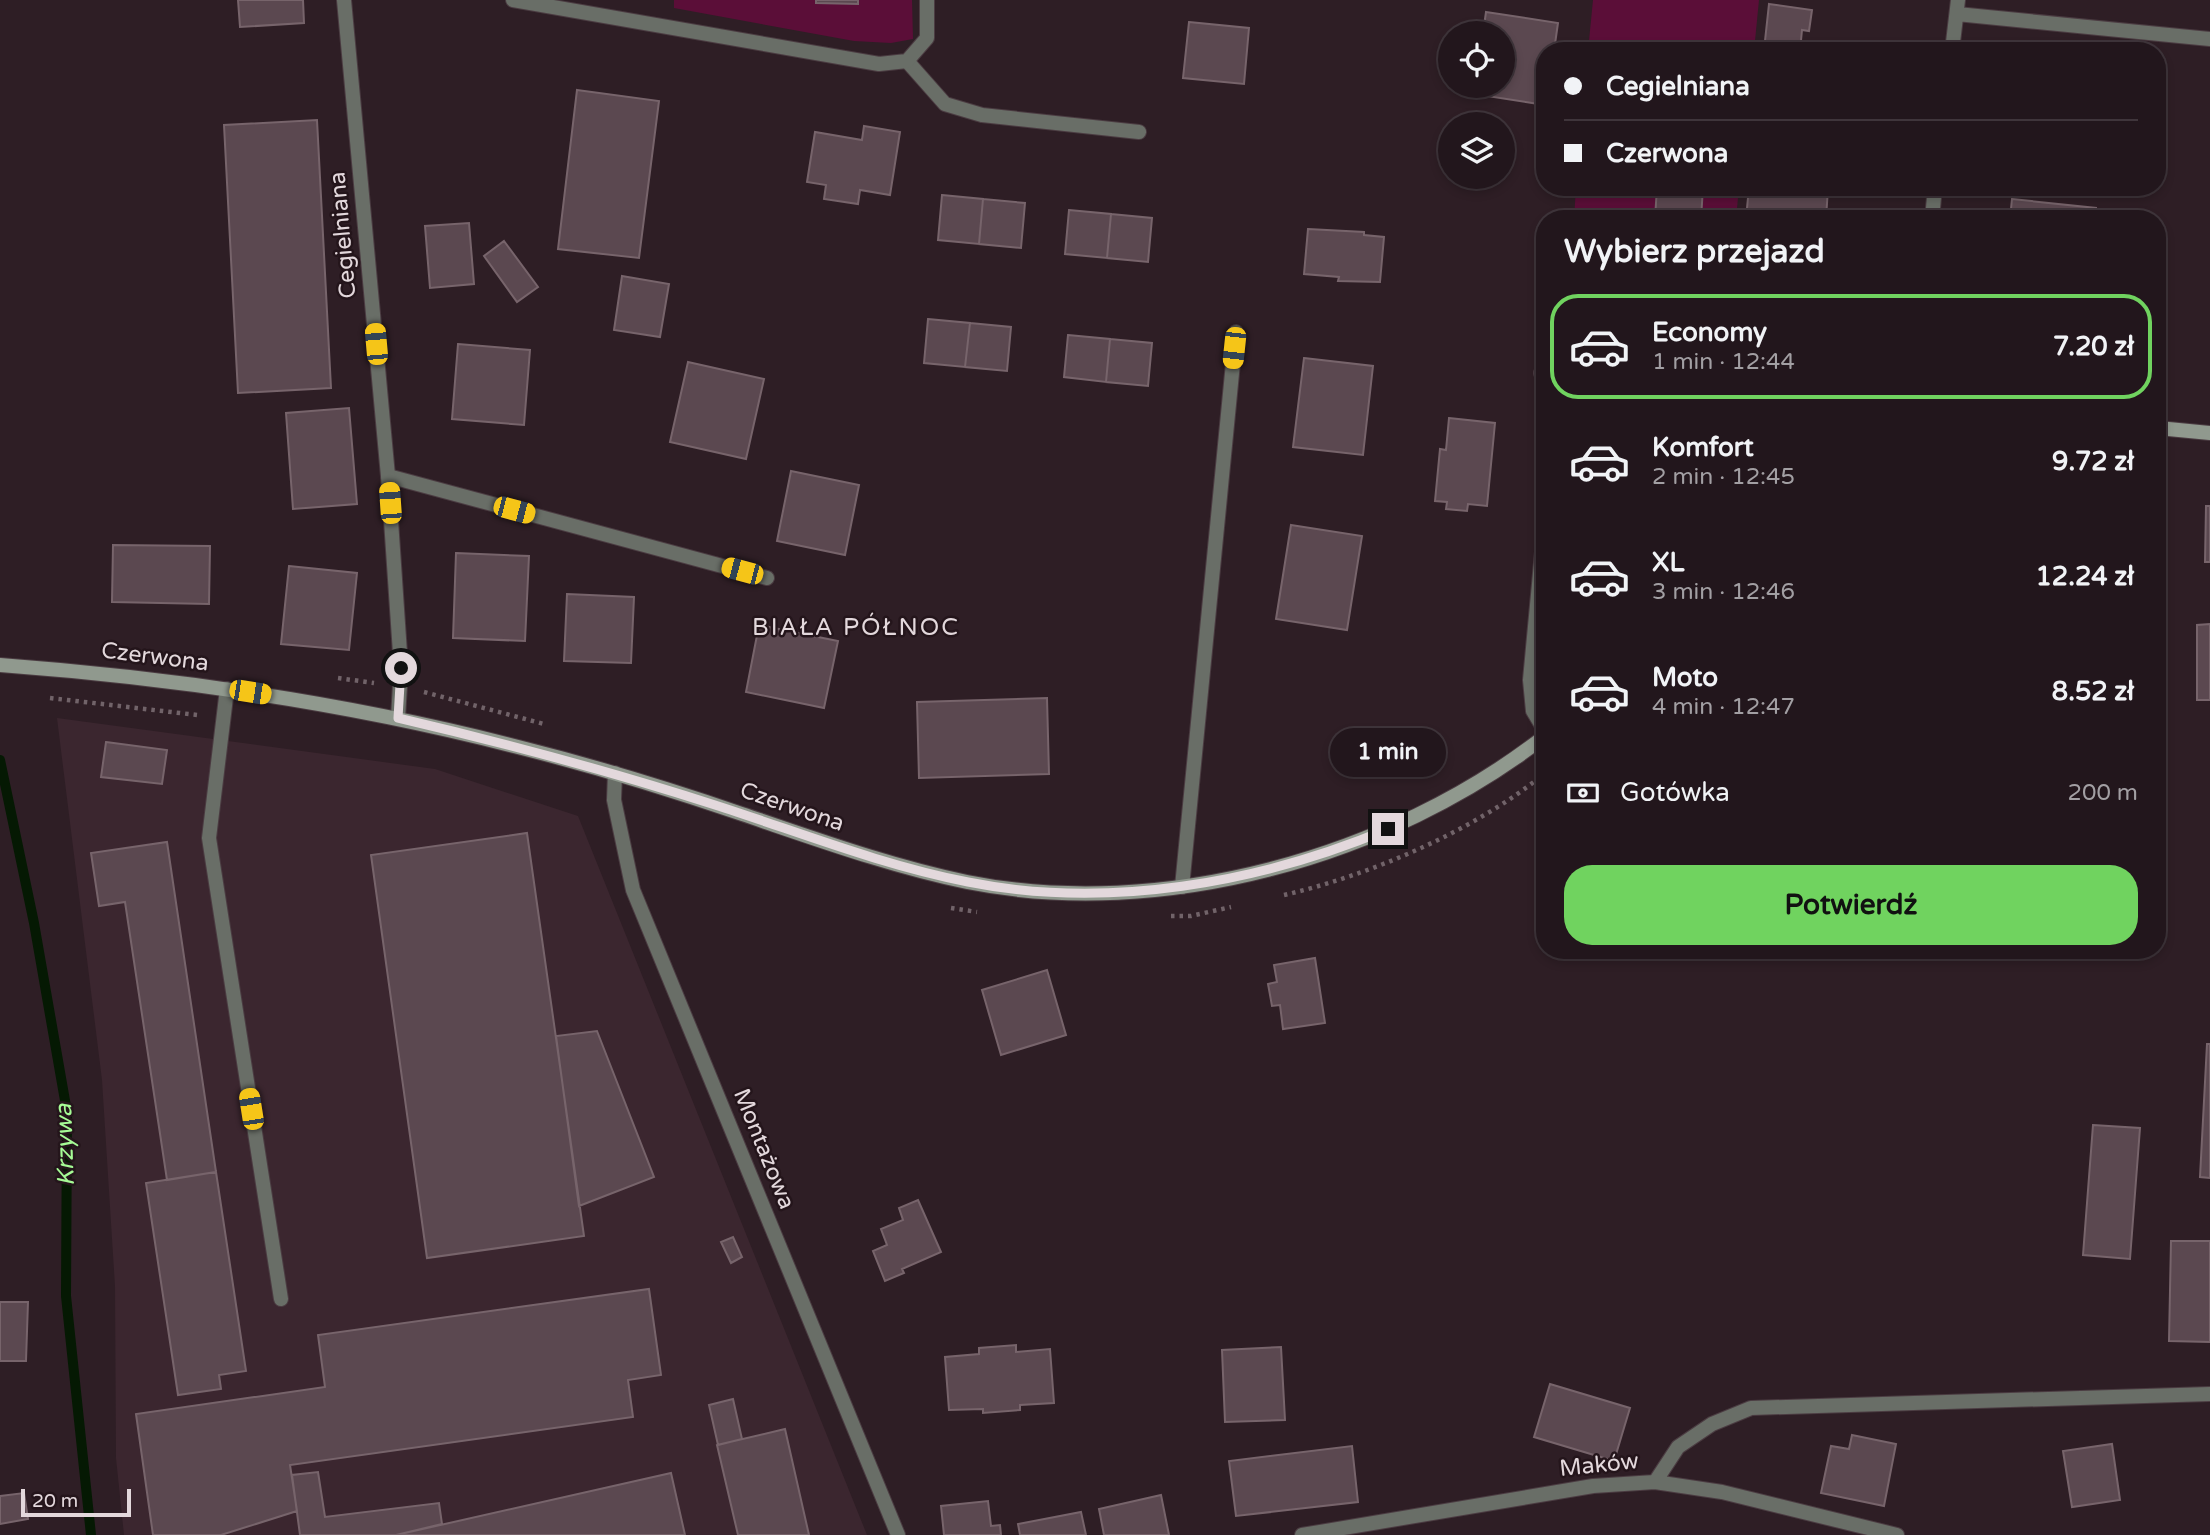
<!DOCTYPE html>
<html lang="pl">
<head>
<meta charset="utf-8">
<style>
  body { margin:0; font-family:"Varela Round",sans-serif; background:#2e2329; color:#f1f3f6; height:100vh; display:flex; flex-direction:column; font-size:26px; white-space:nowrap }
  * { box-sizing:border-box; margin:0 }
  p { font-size:23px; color:#a29fa3 }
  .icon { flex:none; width:38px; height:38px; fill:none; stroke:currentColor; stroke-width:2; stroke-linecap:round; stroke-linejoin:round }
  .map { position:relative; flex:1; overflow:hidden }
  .drawer { position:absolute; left:1536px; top:210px; width:630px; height:749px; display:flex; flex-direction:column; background:#22161c; border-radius:28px; box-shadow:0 4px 10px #0003,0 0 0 2px #3f353b }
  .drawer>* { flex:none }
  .top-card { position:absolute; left:1536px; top:42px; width:630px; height:154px; border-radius:28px; box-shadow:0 4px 10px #0003,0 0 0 2px #3f353b; display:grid; align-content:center; height:154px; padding:0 28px; background:#22161c }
  .controls { position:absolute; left:1438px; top:21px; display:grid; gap:14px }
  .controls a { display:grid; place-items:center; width:77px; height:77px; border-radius:50%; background:#22161c; box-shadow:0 4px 10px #0003,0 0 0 2px #3f353b; font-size:35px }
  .scale { position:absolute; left:21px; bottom:18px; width:110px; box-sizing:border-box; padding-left:7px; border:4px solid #e3d8dc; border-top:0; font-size:19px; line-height:24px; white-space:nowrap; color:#e3d8dc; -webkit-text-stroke:5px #24151b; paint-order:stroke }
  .end { position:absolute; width:32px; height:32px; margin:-16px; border:9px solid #e3d8dc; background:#111; box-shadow:0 0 0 4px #111 }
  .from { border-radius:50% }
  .bubble { position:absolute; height:49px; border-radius:24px; background:#22161c; box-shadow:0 4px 10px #0003,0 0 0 2px #3f353b; font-size:23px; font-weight:700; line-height:49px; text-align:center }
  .car { position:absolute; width:21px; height:42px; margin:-21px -10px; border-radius:9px; box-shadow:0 0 5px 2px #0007; background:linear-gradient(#f5c518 24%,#345 0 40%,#f5c518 0 76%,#345 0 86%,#f5c518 0) }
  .top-card b { display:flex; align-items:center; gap:24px; height:66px; font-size:26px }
  .top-card b+b { border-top:2px solid #3f353b }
  .top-card i { width:18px; height:18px; background:#f1f3f6 }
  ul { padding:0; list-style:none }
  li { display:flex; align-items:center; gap:21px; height:105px; margin:0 14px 10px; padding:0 14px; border:4px solid transparent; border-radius:28px }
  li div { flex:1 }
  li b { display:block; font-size:26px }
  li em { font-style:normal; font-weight:700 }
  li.current { border-color:#70d35f }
  li>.icon { width:63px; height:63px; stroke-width:1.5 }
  h2 { padding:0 28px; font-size:32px; line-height:84px }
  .pay { display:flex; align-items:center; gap:18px; height:77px; padding:0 28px; font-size:26px }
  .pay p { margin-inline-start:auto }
  .primary-button { display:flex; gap:14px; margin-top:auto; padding:14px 28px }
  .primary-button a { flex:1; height:80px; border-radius:28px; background:#70d35f; color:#111; font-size:28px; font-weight:700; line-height:80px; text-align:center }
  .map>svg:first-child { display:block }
</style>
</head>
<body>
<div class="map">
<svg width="2210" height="1535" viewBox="0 0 2210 1535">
  <rect width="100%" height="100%" fill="#2e1e25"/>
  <path fill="#3b262f" d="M57 718 435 769 578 816 867 1535H124L116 1458 115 1286 102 1080Z"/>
  <path fill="#5b0e38" d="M674 0H912L913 39 891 43 854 41 674 8Z
    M1593 0H1759L1754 51H1588Z
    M1576 187H1739L1736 219H1574Z"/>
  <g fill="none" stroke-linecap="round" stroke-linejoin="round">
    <path stroke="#051903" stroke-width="10" d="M0 760 34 923 67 1112 66 1296 91 1535"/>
  </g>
  <path fill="#5b4850" stroke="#77646b" stroke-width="2" d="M238 0H303L304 23 240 27Z
    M816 0H858V4L816 3Z
    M1769 4 1812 10 1809 31 1802 30 1800 51 1764 50Z
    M1486 12 1558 23 1554 51H1545V105L1474 94 1475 86H1503V33H1483Z
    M1189 22 1249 28 1244 84 1183 78Z
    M577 90 659 101 639 258 558 249Z
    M317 120 331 388 238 393 224 125Z
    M864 126 900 132 890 195 860 190 858 204 824 199 826 185 807 182 815 132 862 140Z
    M1657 187H1703L1701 219H1655Z
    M1749 187 1828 188 1826 219H1746Z
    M942 195 983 199 979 244 938 240Z
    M983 199 1025 203 1021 248 979 244Z
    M2012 199 2096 208 2095 219H2010Z
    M1069 210 1111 214 1107 258 1065 254Z
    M1111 214 1152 218 1148 262 1107 258Z
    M469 223 474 284 430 288 425 226Z
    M1308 229 1364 232V235L1384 237 1380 282 1338 281 1339 277 1304 274Z
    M504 241 538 287 517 302 484 256Z
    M622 276 669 284 660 337 614 330Z
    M928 319 970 323 965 367 924 363Z
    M970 323 1011 327 1007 371 965 367Z
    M1068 335 1110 339 1106 382 1064 377Z
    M1110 339 1152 343 1148 386 1106 382Z
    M458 344 530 350 524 425 452 419Z
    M1304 358 1373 366 1363 455 1293 447Z
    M688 362 764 379 746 459 670 442Z
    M349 408 357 504 293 509 286 413Z
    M1449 418 1495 423 1487 506 1468 504 1467 511 1446 509 1447 502 1435 501 1440 449 1446 450Z
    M791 471 859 485 845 555 777 541Z
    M2206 506H2210V562H2205Z
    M1291 525 1362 536 1347 630 1276 619Z
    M113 545 210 546 209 604 112 602Z
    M456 553 529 556 525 641 453 638Z
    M289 566 357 573 349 650 281 644Z
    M567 594 634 597 631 663 564 661Z
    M2210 624V700H2197V625Z
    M759 625 838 641 824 708 746 692Z
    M1047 698 1049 774 919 778 917 702Z
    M106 742 167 750 162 784 101 777Z
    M527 833 584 1236 427 1258 371 855Z
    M167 842 216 1172 167 1180 125 902 99 906 91 853Z
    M1315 958 1325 1023 1283 1029 1280 1005 1272 1006 1268 984 1277 982 1274 965Z
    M1047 970 1066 1035 1001 1055 982 990Z
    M597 1031 654 1177 579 1206 556 1036Z
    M2207 1044H2210V1178L2200 1177Z
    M2093 1125 2140 1128 2130 1259 2083 1255Z
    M216 1172 246 1371 219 1375 221 1389 178 1395 146 1183Z
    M918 1200 941 1252 902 1269 904 1273 885 1281 873 1251 887 1245 881 1229 903 1220 899 1208Z
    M733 1237 742 1257 731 1263 721 1242Z
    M2171 1241H2210V1342L2169 1341Z
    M649 1289 661 1375 628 1380 633 1417 290 1465 297 1511 221 1535H153L136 1414 325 1387 318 1335Z
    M0 1302H28L26 1361H0Z
    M1016 1345V1352L1050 1349 1054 1403 1020 1405V1410L983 1413V1409L949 1410 945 1357 979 1354V1348Z
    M1281 1347 1285 1420 1225 1422 1222 1350Z
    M1550 1384 1630 1408 1614 1461 1534 1437Z
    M733 1399 742 1439 718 1445 709 1405Z
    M785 1429 809 1535H738L717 1445Z
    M1852 1435 1896 1444 1884 1506 1821 1493 1831 1446 1849 1449Z
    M2112 1444 2120 1500 2072 1507 2063 1451Z
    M1352 1446 1358 1502 1236 1516 1229 1461Z
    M318 1472 325 1517 439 1503 442 1524 396 1535H300L292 1475Z
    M671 1473 685 1535H396Z
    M24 1493 28 1519 0 1524V1496Z
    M1161 1495 1169 1535H1104L1099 1509Z
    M988 1501 991 1526 1000 1525 1001 1535H944L941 1506Z
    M1081 1512 1086 1535H1020L1018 1524Z"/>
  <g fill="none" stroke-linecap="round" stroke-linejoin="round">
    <g stroke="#4b3c42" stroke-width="16">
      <path id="lane" d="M907 61 945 104 982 115 1139 132
        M1541 373 1545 383
        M388 476 767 578
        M1545 520 1530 680 1533 711 1545 731
        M227 689 209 838 281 1299
        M1182 887 1236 332"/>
    </g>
    <g stroke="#4b3c42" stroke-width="16">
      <path id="street" d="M344 0 388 476 401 668 398 718
        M513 0 879 64 907 61 927 38V0
        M1957 14 2210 39
        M1952 51 1958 0
        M1932 219 1935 187
        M615 773 614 800 633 890 898 1535
        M1655 1482 1678 1447 1712 1424 1751 1408 2210 1394
        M1302 1535 1593 1486 1655 1482 1722 1492 1897 1535"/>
    </g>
    <g stroke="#4b3c42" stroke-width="16">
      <path id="secondary" d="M2158 428 2210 433
        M0 665C175 678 348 703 518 747 594 766 669 789 742 814 816 839 890 866 967 882 1162 921 1390 857 1545 736"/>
    </g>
    <path stroke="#716369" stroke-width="4.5" stroke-dasharray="3.5 5" stroke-linecap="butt" d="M338 678 374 683
      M424 692 544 724
      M50 698 197 715
      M1284 895C1371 875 1476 830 1545 773
      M951 908 977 912
      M1171 916H1191L1231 907"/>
    <use href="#lane" stroke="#696e67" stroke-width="14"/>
    <use href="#street" stroke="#696e67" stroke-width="14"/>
    <use href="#secondary" stroke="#90998e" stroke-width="14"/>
  </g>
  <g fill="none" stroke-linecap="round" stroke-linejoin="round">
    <path stroke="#e3d8dc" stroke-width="9" d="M401 668 398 718C505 743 610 771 715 805 799 832 881 865 968 882 1108 910 1259 883 1388 829"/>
  </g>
  <g text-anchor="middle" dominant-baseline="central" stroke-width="5" stroke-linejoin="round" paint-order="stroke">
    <g font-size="23" fill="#e3d8dc" stroke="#24151b">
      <text transform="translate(343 235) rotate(-95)">Cegielniana</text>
      <text transform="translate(155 657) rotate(7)">Czerwona</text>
      <text transform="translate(792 807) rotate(19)">Czerwona</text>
      <text transform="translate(764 1149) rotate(68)">Montażowa</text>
      <text transform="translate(1599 1465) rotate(-6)">Maków</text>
    </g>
    <g font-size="24" letter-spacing="2" fill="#e3d8dc" stroke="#24151b">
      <text x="856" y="627">BIAŁA PÓŁNOC</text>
    </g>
    <g font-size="24" font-style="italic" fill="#a6fc96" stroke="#24151b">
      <text transform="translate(65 1145) rotate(-92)">Krzywa</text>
    </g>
  </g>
</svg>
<div class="controls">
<a><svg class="icon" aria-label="locate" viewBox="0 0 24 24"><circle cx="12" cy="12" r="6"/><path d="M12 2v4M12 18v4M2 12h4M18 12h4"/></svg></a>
<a><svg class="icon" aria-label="layers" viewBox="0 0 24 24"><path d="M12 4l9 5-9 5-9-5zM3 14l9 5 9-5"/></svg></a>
</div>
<div class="scale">20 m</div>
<i class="end from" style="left:401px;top:668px"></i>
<i class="end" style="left:1388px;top:829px"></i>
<div class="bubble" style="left:1330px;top:728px;width:116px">1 min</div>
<i class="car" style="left:376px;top:344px;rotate:355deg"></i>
<i class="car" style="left:1234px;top:348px;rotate:186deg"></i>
<i class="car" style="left:390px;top:503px;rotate:356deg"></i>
<i class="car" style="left:514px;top:510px;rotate:105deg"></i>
<i class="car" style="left:742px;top:571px;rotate:285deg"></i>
<i class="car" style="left:250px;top:692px;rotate:99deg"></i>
<i class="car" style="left:251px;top:1109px;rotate:351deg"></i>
<div class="top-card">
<b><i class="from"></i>Cegielniana</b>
<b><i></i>Czerwona</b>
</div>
<section class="drawer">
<h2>Wybierz przejazd</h2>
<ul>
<li class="current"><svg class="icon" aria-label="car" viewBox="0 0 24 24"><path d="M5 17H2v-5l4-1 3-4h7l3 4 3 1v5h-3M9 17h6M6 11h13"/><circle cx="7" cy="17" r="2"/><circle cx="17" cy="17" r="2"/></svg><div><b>Economy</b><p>1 min · 12:44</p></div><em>7.20 zł</em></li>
<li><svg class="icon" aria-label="car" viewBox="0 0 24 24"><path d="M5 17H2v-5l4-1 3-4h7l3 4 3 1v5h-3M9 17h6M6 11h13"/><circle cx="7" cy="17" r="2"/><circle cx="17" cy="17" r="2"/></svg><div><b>Komfort</b><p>2 min · 12:45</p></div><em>9.72 zł</em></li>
<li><svg class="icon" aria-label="car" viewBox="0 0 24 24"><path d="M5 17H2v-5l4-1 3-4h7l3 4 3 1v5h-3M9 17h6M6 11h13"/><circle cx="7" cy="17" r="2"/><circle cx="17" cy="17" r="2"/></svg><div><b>XL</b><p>3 min · 12:46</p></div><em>12.24 zł</em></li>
<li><svg class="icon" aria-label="car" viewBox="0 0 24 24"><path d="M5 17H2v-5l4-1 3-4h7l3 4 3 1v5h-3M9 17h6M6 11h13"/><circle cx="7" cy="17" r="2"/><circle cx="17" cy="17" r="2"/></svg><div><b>Moto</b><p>4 min · 12:47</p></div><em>8.52 zł</em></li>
</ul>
<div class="pay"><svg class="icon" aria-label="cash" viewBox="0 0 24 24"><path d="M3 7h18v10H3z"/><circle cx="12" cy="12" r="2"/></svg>Gotówka<p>200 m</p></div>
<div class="primary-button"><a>Potwierdź</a></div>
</section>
</div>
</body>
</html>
